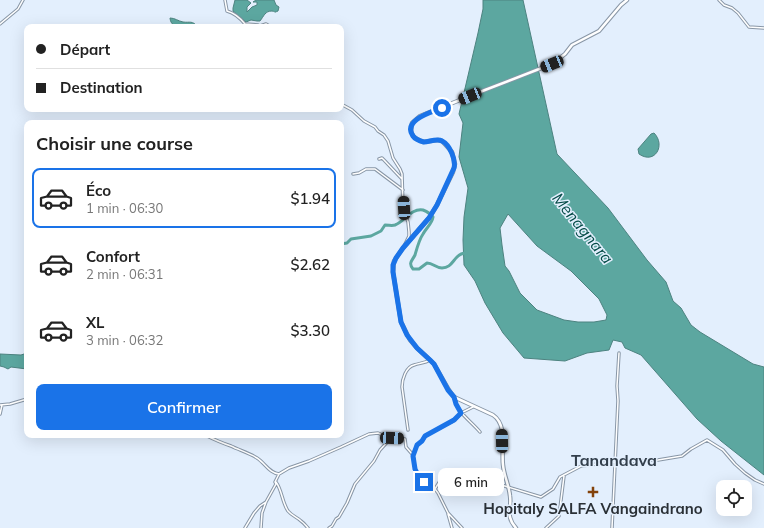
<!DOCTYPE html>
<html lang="fr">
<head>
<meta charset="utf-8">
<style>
  body { margin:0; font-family:Mulish,sans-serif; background:#f2f2f2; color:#222; height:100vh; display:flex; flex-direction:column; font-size:15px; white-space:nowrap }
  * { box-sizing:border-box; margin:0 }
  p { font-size:13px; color:#767676 }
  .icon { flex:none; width:22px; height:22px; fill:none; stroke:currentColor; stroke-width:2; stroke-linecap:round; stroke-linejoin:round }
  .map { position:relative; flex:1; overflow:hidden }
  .details { position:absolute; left:24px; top:120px; width:320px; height:318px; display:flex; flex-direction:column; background:#fff; border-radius:8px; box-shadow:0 4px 16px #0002 }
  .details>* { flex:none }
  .banner { position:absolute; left:24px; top:24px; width:320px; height:88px; border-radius:8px; box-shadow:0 4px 16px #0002; display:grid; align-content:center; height:88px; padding:0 12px; background:#fff }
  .fabs { position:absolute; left:716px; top:480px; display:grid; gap:8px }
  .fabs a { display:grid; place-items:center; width:36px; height:36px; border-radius:8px; background:#fff; box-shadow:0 4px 16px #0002; font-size:20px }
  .end { position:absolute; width:18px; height:18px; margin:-9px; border:5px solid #1a73e8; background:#fff; box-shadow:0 0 0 2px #fff }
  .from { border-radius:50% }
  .bubble { position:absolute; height:28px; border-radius:8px; background:#fff; box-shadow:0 4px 16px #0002; font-size:13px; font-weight:600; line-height:28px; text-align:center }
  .car { position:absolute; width:12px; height:24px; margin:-12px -6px; border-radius:5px; box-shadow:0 0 3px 1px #0007; background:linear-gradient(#222 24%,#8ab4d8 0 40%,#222 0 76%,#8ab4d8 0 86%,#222 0) }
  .banner b { display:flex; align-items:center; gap:14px; height:38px; font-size:15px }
  .banner b+b { border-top:1px solid #e0e0e0 }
  .banner i { width:10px; height:10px; background:#222 }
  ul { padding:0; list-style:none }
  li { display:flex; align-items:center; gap:12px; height:60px; margin:0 8px 6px; padding:0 4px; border:2px solid transparent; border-radius:8px }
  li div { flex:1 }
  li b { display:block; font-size:15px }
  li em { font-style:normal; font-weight:600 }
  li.selected { border-color:#1a73e8 }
  li>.icon { width:36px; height:36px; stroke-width:1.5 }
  h2 { padding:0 12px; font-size:18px; line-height:48px }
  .action { display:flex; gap:8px; margin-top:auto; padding:8px 12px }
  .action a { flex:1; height:46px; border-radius:8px; background:#1a73e8; color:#fff; font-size:16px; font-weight:600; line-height:46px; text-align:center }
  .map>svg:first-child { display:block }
</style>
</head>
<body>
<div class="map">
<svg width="764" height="528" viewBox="0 0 764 528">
  <rect width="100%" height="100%" fill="#e3effd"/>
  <path fill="#5ca7a0" stroke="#4d8380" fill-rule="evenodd" d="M235 0H247L251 3 247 7V12L252 7 257 5V2H253L256 0H274L276 5 279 7 278 11C273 13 277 12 272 11 265 11 264 16 260 21H257L251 20 246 22 233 11V8Z
    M483 0H523L557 154 608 208 647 260 666 282 673 301 681 308 691 325 700 332 753 364 764 367V475L721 441 697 419 641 355 625 348 622 342 613 340 609 350 587 353 565 361 524 358 503 333 485 303 475 281 464 265 463 240 464 217 468 188 459 157 463 123 459 114 478 33 483 9ZM508 214 537 246 571 271 599 299 607 315 606 320 594 322H578L564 320 537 310 520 293 509 271 505 266 502 245 500 228Z
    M170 18C175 18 178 21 183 22 190 23 192 20 198 27 188 27 171 31 170 18Z
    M654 133C666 145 655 165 639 154L638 149 651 134Z
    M27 353V369L11 367 8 369 4 367 0 366V354L21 355Z"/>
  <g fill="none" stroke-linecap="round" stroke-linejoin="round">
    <path stroke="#5ca7a0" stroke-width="3" d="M341 244 347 243 351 239 371 236 381 231 385 225C389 225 392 226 395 225 405 221 411 208 423 210 428 212 430 213 433 217 432 224 426 228 423 234 419 240 417 248 415 255 412 261 408 263 413 269H419L427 263C433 263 436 268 442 268 450 268 452 262 457 257 460 254 463 253 466 253"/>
    <g stroke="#8896a6" stroke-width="3.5">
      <path id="minor" d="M225 0 227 11C234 13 241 19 245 24L258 25 260 26 266 24 271 27
        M719 0 724 5 732 8 738 13 749 27 764 28
        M0 24 18 9 23 0
        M341 104 352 110 364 121 375 127 378 131 384 135 388 141 393 158 400 169 402 174 403 208 408 222 409 232V236L404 246
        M379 159 382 158 384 160 402 179
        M353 174 359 173 366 169H375L403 190
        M454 397C457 413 470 420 480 432
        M0 405 10 404 27 399
        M0 414 2 405
        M408 430 402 387C402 379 406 367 414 365 420 363 425 363 430 360
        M205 435C213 439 222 443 231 446 239 450 249 453 257 458 265 463 269 473 279 474
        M413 455 417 445 422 441 425 436 455 420 461 413 473 407
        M276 482C282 490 282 502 288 511 292 516 297 517 301 521 304 523 306 526 308 528
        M435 489 440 481 450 479 498 484 541 497 553 489 560 477 581 466 597 464 615 462 658 460 682 456 691 449 707 440 723 450 735 464 745 473 755 480 764 484
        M448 514 452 528
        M245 528 254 513 260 506 266 502 276 484 275 482 279 474 289 468 309 461 341 447 369 434 378 433 387 437 405 439 406 447 413 455 415 469 418 475 424 482 435 489 438 493 448 513 462 528
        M261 528 262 513 266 502
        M329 528 332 526 336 519 339 517 347 503 355 484 374 461 380 450 391 438
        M546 528 559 516 564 476
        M612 528 618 401 617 386 619 353"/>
    </g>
    <g stroke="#8896a6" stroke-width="4.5">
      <path id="secondary" d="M516 528C505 516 512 509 510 496 509 485 504 476 503 465 501 450 508 425 493 415L454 397 449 390 434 364 430 360 417 348 410 340 401 322 393 272 394 261 403 248 429 218 437 205 453 172 455 164 452 152 442 141 438 140 423 142 417 139 413 136 411 131 412 123 420 116 485 90 552 64 565 54 572 45 599 31 621 5 627 0"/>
    </g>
    <use href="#minor" stroke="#fff" stroke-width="1.5"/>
    <use href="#secondary" stroke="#fff" stroke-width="2.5"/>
  </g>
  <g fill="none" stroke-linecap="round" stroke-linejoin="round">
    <path stroke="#1a73e8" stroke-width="5" d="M424 482 418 475 415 469 413 456 417 445 422 441 425 436 454 420 461 413 456 404 454 397 448 390 434 364 430 360 417 348 407 335 401 322 393 272V265L396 258 403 248 429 218 437 205 454 168C456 160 450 145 442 141 437 138 429 142 424 142 420 141 415 139 413 136 402 120 432 112 442 108"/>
  </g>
  <path fill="#83420a" stroke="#e3effd" stroke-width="1.5" d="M591 486h4v4h4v4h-4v4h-4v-4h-4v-4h4z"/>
  <g text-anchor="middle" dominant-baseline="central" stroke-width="3" stroke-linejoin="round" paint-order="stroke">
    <g font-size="15" font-weight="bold" fill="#2a3036" stroke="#e3effd">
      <text x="593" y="508">Hopitaly SALFA Vangaindrano</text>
    </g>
    <g font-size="16" font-style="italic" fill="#054b47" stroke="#e3effd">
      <text transform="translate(583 228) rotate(51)">Menagnara</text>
    </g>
    <g font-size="16" font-weight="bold" fill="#323e4b" stroke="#e3effd">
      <text x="614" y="460">Tanandava</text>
    </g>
  </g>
</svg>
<div class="fabs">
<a><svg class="icon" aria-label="locate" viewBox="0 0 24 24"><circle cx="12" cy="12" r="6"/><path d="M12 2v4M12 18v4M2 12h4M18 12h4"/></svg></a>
</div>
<i class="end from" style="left:442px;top:108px"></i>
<i class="end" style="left:424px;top:482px"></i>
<div class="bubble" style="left:438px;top:468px;width:66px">6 min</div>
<i class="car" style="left:552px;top:64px;rotate:248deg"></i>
<i class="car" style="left:470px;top:96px;rotate:248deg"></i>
<i class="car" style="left:404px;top:208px;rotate:357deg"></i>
<i class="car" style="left:392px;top:438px;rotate:93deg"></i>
<i class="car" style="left:502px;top:441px;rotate:359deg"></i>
<div class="banner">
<b><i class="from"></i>Départ</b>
<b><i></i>Destination</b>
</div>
<section class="details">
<h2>Choisir une course</h2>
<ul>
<li class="selected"><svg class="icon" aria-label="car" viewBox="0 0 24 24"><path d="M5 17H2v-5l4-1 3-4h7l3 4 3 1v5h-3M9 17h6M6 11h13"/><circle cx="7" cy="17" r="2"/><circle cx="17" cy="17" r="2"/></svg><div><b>Éco</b><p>1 min · 06:30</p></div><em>$1.94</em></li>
<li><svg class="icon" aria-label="car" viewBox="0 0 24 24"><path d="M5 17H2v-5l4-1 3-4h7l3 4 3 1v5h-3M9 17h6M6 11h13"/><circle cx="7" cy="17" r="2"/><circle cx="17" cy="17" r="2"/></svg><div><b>Confort</b><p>2 min · 06:31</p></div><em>$2.62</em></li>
<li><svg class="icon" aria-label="car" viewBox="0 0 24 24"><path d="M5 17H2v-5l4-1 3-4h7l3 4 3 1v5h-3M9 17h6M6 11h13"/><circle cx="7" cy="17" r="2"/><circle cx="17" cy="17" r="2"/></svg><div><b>XL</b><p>3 min · 06:32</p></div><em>$3.30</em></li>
</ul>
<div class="action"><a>Confirmer</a></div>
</section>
</div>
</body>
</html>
